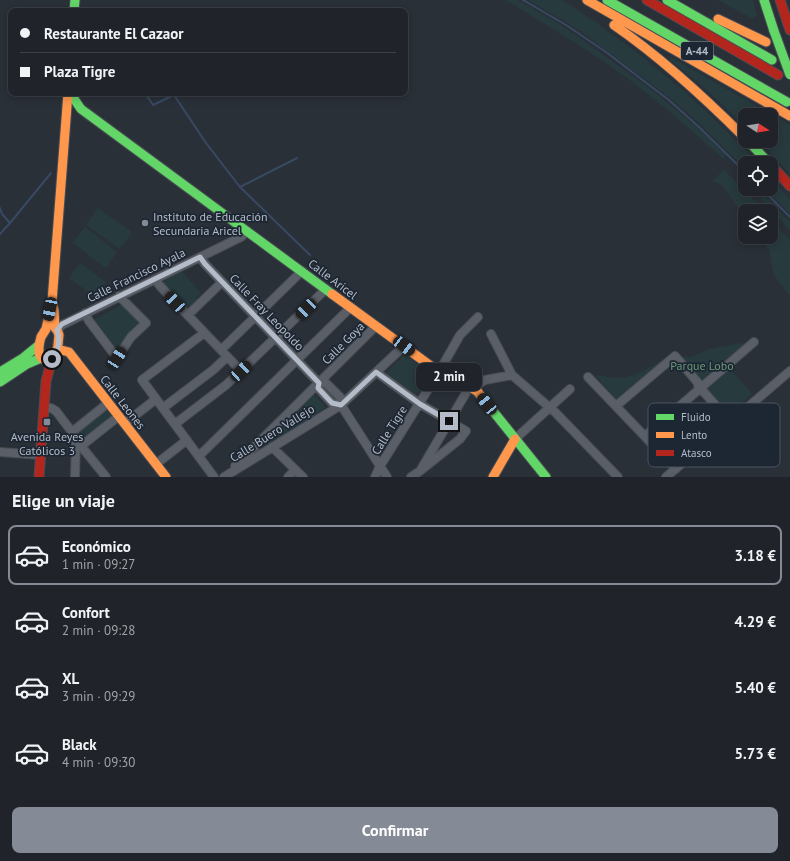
<!DOCTYPE html>
<html lang="es">
<head>
<meta charset="utf-8">
<style>
  body { margin:0; font-family:"PT Sans",sans-serif; background:#282c32; color:#f1f3f6; height:100vh; display:flex; flex-direction:column; font-size:15px; white-space:nowrap }
  * { box-sizing:border-box; margin:0 }
  p { font-size:13px; color:#a2a4a8 }
  .icon { flex:none; width:22px; height:22px; fill:none; stroke:currentColor; stroke-width:2; stroke-linecap:round; stroke-linejoin:round }
  .map { position:relative; height:477px; overflow:hidden }
  .panel { display:flex; flex-direction:column; background:#20242a; flex:1 }
  .panel>* { flex:none }
  .banner { position:absolute; left:8px; top:8px; width:400px; height:88px; border-radius:8px; box-shadow:0 2px 10px #0003,0 0 0 1px #3d4147; display:grid; align-content:center; height:88px; padding:0 12px; background:#20242a }
  .needle { width:26px; rotate:102deg }
  .buttons { position:absolute; left:738px; top:108px; display:grid; gap:8px }
  .buttons a { display:grid; place-items:center; width:40px; height:40px; border-radius:8px; background:#20242a; box-shadow:0 2px 10px #0003,0 0 0 1px #3d4147; font-size:20px }
  .end { position:absolute; width:18px; height:18px; margin:-9px; border:5px solid #b4bcc9; background:#111; box-shadow:0 0 0 2px #111 }
  .from { border-radius:50% }
  .bubble { position:absolute; height:28px; border-radius:8px; background:#20242a; box-shadow:0 2px 10px #0003,0 0 0 1px #3d4147; font-size:13px; font-weight:700; line-height:28px; text-align:center }
  .car { position:absolute; width:12px; height:24px; margin:-12px -6px; border-radius:5px; box-shadow:0 0 3px 1px #0007; background:linear-gradient(#222 24%,#8ab4d8 0 40%,#222 0 76%,#8ab4d8 0 86%,#222 0) }
  .banner b { display:flex; align-items:center; gap:14px; height:38px; font-size:15px }
  .banner b+b { border-top:1px solid #3d4147 }
  .banner i { width:10px; height:10px; background:#f1f3f6 }
  ul { padding:0; list-style:none }
  li { display:flex; align-items:center; gap:12px; height:60px; margin:0 8px 6px; padding:0 4px; border:2px solid transparent; border-radius:8px }
  li div { flex:1 }
  li b { display:block; font-size:15px }
  li em { font-style:normal; font-weight:700 }
  li.selected { border-color:#848b96 }
  li>.icon { width:36px; height:36px; stroke-width:1.5 }
  h2 { padding:0 12px; font-size:18px; line-height:48px }
  .primary-button { display:flex; gap:8px; margin-top:auto; padding:8px 12px }
  .primary-button a { flex:1; height:46px; border-radius:8px; background:#848b96; color:#fff; font-size:16px; font-weight:700; line-height:46px; text-align:center }
  .map>svg:first-child { display:block }
</style>
</head>
<body>
<div class="map">
<svg width="790" height="477" viewBox="0 0 790 477">
  <rect width="100%" height="100%" fill="#2a3038"/>
  <path fill="#273a3e" d="M506 0H518L558 23 580 38 651 89 699 129 726 155 723 159C683 122 642 87 597 57 567 37 536 19 506 0Z
    M528 0H562L591 19 639 54 684 91 712 117 758 163H745V168L701 125 674 101 582 32Z
    M718 0H753L757 15 753 19Z
    M671 57 790 125V175L760 141H771V115H745V127L709 92 670 60Z
    M724 170 761 207 764 211H745V217L722 185 712 181Z
    M771 177 790 200V214L765 189H771Z
    M752 189H758L790 222V231L775 213Z
    M98 208 132 232 120 249 86 225Z
    M771 219 790 241V297L774 275 769 250 759 237H771Z
    M85 227 117 252 106 268 73 243Z
    M80 263 106 282 95 297 69 278Z
    M182 272 201 293 196 298 198 300 188 309 162 282Z
    M122 305 126 307 140 322 115 352 93 320Z
    M748 342 701 382 679 357H691L709 349Z
    M405 354 430 374 417 395 386 373Z
    M666 358 617 400 595 375C603 376 612 378 620 378 637 377 651 366 666 358Z
    M730 369 752 394 728 414 707 389Z
    M313 393 326 407 307 422 246 457Z
    M106 409 113 417 84 439 78 431Z"/>
  <g fill="none" stroke-linecap="round" stroke-linejoin="round">
    <path stroke="#384963" stroke-width="2" d="M523 0 566 25 606 52 670 101 700 128 745 172
      M145 93 153 105 174 95 206 143 240 187 310 255
      M240 187 297 158
      M762 189 790 217
      M0 208 2 214 10 223 0 234
      M10 223 51 173"/>
    <g stroke="#484c53" stroke-width="10">
      <path id="street" d="M200 257 205 264 319 383
        M155 279 160 286 241 371
        M85 313 89 321 117 358 131 337 146 323 119 296
        M188 315 222 282
        M57 330 62 325 241 237 247 231
        M204 333 142 380 214 477
        M491 334 512 375 549 407
        M221 350 302 271
        M376 372 420 404 466 431 460 439 420 471
        M588 377 676 469
        M325 382 341 398V405L332 403 318 388 319 383Z
        M477 385 485 380 512 375
        M703 391 730 422
        M341 405 387 477
        M616 406 675 356 699 384 698 385
        M44 408H51L56 411 72 432 81 446 106 477
        M163 408 213 370 227 357
        M551 408 618 477
        M124 424 156 399
        M175 424 226 385 326 289
        M72 432 108 403
        M645 436 754 342
        M515 439 570 389
        M81 446 119 416
        M272 447 303 477
        M0 452 41 455
        M199 456 351 307
        M156 464 187 440
        M235 466 376 326
        M75 477 76 439
        M224 477 341 405 404 346
        M288 477 295 470
        M375 477 380 466 439 372 460 335 478 317
        M411 477 420 471 470 386
        M666 477 790 371"/>
    </g>
    <g stroke="#484c53" stroke-width="11">
      <path id="fast" d="M607 0 787 102
        M667 0 772 60
        M764 0 774 31
        M74 11 75 0
        M70 93 81 109 332 294
        M748 141 769 163
        M0 372 23 358 39 345
        M0 382 27 364 41 358
        M480 395 546 477"/>
    </g>
    <g stroke="#484c53" stroke-width="11">
      <path id="slow" d="M587 0 790 116
        M718 19 766 42
        M614 25C662 58 704 97 745 138
        M332 294 439 372 464 383 478 392 480 395
        M52 302 54 310 55 328 57 330 59 335 57 354 52 359H42L39 353V345L41 337 46 329 52 302 68 93
        M57 349 69 352 166 477
        M493 477 515 439"/>
    </g>
    <g stroke="#484c53" stroke-width="11">
      <path id="jam" d="M647 0 778 75
        M780 0 790 30
        M771 165 790 186
        M39 477 46 381 52 359"/>
    </g>
    <use href="#street" stroke="#5a5e66" stroke-width="8"/>
    <use href="#fast" stroke="#63d668" stroke-width="9"/>
    <use href="#slow" stroke="#ff974d" stroke-width="9"/>
    <use href="#jam" stroke="#b3261e" stroke-width="9"/>
    <g stroke="#474c53" stroke-width="11" stroke-linecap="butt">
      <path id="fast-bridge" d="M774 31 790 75"/>
    </g>
    <use href="#fast-bridge" stroke="#63d668" stroke-width="9"/>
  </g>
  <g fill="none" stroke-linecap="round" stroke-linejoin="round">
    <path stroke="#b4bcc9" stroke-width="5" d="M52 359C59 353 60 338 57 330L62 324 200 257 205 264 319 383 318 388 332 403 341 405 376 372 420 404 449 421"/>
  </g>
  <g fill="#848b96" stroke="#1d2633" stroke-width="1.5">
    <circle cx="145" cy="223" r="4"/>
    <rect x="43" y="418" width="8" height="8" rx="2"/>
  </g>
  <g text-anchor="middle" dominant-baseline="central" stroke-width="3.5" stroke-linejoin="round" paint-order="stroke">
    <rect fill="#1d2633" stroke="#878f9c" stroke-width="1" x="681" y="42" width="32" height="18" rx="3"/>
    <g font-size="11" font-weight="bold" fill="#b4bcc9">
      <text x="697" y="51">A-44</text>
    </g>
    <g font-size="12" fill="#b4bcc9" stroke="#1d2633" text-anchor="start">
      <text x="153" y="216">Instituto de Educación<tspan x="153" dy="14">Secundaria Aricel</tspan></text>
      <text x="47" y="436" text-anchor="middle">Avenida Reyes<tspan x="47" dy="14">Católicos 3</tspan></text>
    </g>
    <g font-size="12" fill="#b4bcc9" stroke="#1d2633">
      <text transform="translate(136 275) rotate(-26)">Calle Francisco Ayala</text>
      <text transform="translate(333 279) rotate(37)">Calle Aricel</text>
      <text transform="translate(267 312) rotate(46)">Calle Fray Leopoldo</text>
      <text transform="translate(343 343) rotate(-45)">Calle Goya</text>
      <text transform="translate(123 402) rotate(52)">Calle Leones</text>
      <text transform="translate(389 430) rotate(-58)">Calle Tigre</text>
      <text transform="translate(272 433) rotate(-32)">Calle Buero Vallejo</text>
    </g>
    <g font-size="12" fill="#6b9a76" stroke="#1d2633">
      <text x="702" y="365">Parque Lobo</text>
    </g>
  </g>
  <rect x="648" y="403" width="132" height="64" rx="6" fill="#1d2633" stroke="#4a5360" stroke-width="1"/>
  <rect x="656" y="414" width="18" height="6" fill="#63d668"/>
  <rect x="656" y="432" width="18" height="6" fill="#ff974d"/>
  <rect x="656" y="450" width="18" height="6" fill="#b3261e"/>
  <g font-size="11" fill="#b4bcc9">
    <text x="681" y="421">Fluido</text>
    <text x="681" y="439">Lento</text>
    <text x="681" y="457">Atasco</text>
  </g>
</svg>
<div class="buttons">
<a><svg class="needle" viewBox="-14 -14 28 28"><path d="M0-13l5 13h-10z" fill="#e53935"/><path d="M0 13l5-13h-10z" fill="#a2a4a8"/></svg></a>
<a><svg class="icon" aria-label="locate" viewBox="0 0 24 24"><circle cx="12" cy="12" r="6"/><path d="M12 2v4M12 18v4M2 12h4M18 12h4"/></svg></a>
<a><svg class="icon" aria-label="layers" viewBox="0 0 24 24"><path d="M12 4l9 5-9 5-9-5zM3 14l9 5 9-5"/></svg></a>
</div>
<i class="end from" style="left:52px;top:359px"></i>
<i class="end" style="left:449px;top:421px"></i>
<div class="bubble" style="left:416px;top:363px;width:66px">2 min</div>
<i class="car" style="left:175px;top:302px;rotate:317deg"></i>
<i class="car" style="left:50px;top:309px;rotate:191deg"></i>
<i class="car" style="left:306px;top:309px;rotate:225deg"></i>
<i class="car" style="left:404px;top:346px;rotate:127deg"></i>
<i class="car" style="left:117px;top:358px;rotate:33deg"></i>
<i class="car" style="left:241px;top:371px;rotate:47deg"></i>
<i class="car" style="left:487px;top:404px;rotate:321deg"></i>
<div class="banner">
<b><i class="from"></i>Restaurante El Cazaor</b>
<b><i></i>Plaza Tigre</b>
</div>
</div>
<section class="panel">
<h2>Elige un viaje</h2>
<ul>
<li class="selected"><svg class="icon" aria-label="car" viewBox="0 0 24 24"><path d="M5 17H2v-5l4-1 3-4h7l3 4 3 1v5h-3M9 17h6M6 11h13"/><circle cx="7" cy="17" r="2"/><circle cx="17" cy="17" r="2"/></svg><div><b>Económico</b><p>1 min · 09:27</p></div><em>3.18 €</em></li>
<li><svg class="icon" aria-label="car" viewBox="0 0 24 24"><path d="M5 17H2v-5l4-1 3-4h7l3 4 3 1v5h-3M9 17h6M6 11h13"/><circle cx="7" cy="17" r="2"/><circle cx="17" cy="17" r="2"/></svg><div><b>Confort</b><p>2 min · 09:28</p></div><em>4.29 €</em></li>
<li><svg class="icon" aria-label="car" viewBox="0 0 24 24"><path d="M5 17H2v-5l4-1 3-4h7l3 4 3 1v5h-3M9 17h6M6 11h13"/><circle cx="7" cy="17" r="2"/><circle cx="17" cy="17" r="2"/></svg><div><b>XL</b><p>3 min · 09:29</p></div><em>5.40 €</em></li>
<li><svg class="icon" aria-label="car" viewBox="0 0 24 24"><path d="M5 17H2v-5l4-1 3-4h7l3 4 3 1v5h-3M9 17h6M6 11h13"/><circle cx="7" cy="17" r="2"/><circle cx="17" cy="17" r="2"/></svg><div><b>Black</b><p>4 min · 09:30</p></div><em>5.73 €</em></li>
</ul>
<div class="primary-button"><a>Confirmar</a></div>
</section>
</body>
</html>
